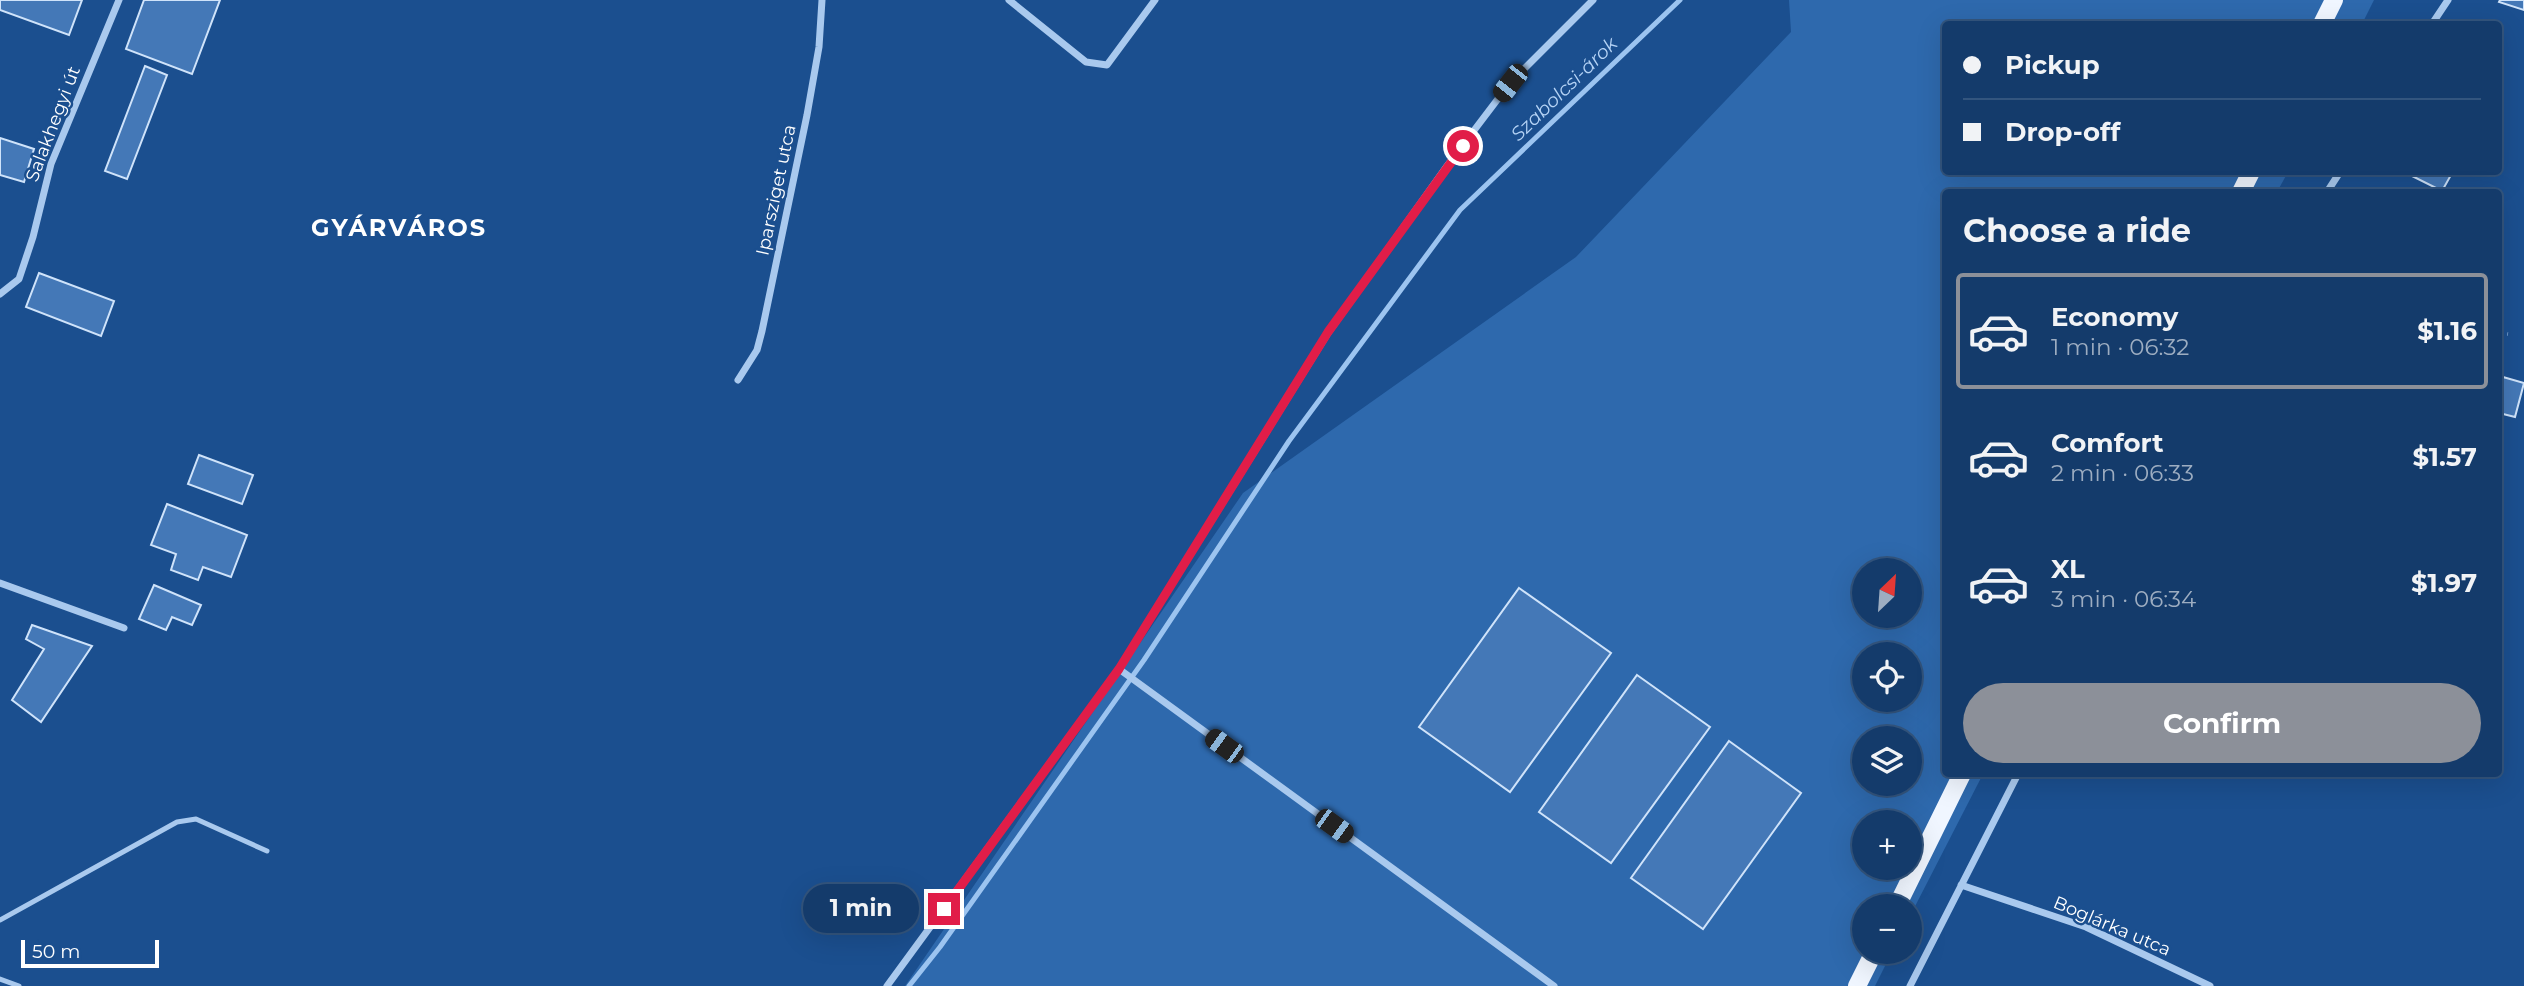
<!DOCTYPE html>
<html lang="en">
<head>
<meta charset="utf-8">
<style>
  body { margin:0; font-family:Montserrat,sans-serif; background:#1d4271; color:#f1f3f6; height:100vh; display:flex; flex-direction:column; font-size:26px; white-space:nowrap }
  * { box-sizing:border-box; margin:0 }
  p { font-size:23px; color:#9dadc1 }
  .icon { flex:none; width:38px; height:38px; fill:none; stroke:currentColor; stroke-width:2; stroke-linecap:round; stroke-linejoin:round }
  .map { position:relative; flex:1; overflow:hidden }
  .drawer { position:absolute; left:1942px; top:189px; width:560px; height:588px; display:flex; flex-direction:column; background:#143b6b; border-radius:7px; box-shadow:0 7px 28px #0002,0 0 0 2px #33557e }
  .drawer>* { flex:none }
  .guide { position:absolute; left:1942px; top:21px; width:560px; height:154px; border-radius:7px; box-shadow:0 7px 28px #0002,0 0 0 2px #33557e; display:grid; align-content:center; height:154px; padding:0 21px; background:#143b6b }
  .needle { width:46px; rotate:25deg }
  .fabs { position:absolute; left:1852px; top:558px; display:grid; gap:14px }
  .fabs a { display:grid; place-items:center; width:70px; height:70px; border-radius:50%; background:#143b6b; box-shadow:0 7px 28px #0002,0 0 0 2px #33557e; font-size:35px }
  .scale { position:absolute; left:21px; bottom:18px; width:138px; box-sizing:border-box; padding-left:7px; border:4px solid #fff; border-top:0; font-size:19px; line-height:24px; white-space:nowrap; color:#fff; -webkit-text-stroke:5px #1b4f8f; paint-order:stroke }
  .end { position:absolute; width:32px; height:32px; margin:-16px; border:9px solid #e11d48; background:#fff; box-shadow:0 0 0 4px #fff }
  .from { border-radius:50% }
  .bubble { position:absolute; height:49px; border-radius:24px; background:#143b6b; box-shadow:0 7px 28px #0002,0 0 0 2px #33557e; font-size:23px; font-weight:700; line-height:49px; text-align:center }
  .car { position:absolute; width:21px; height:42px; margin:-21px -10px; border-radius:9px; box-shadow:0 0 5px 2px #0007; background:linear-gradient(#222 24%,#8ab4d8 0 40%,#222 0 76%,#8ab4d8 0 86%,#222 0) }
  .guide b { display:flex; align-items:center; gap:24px; height:66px; font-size:26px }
  .guide b+b { border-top:2px solid #33557e }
  .guide i { width:18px; height:18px; background:#f1f3f6 }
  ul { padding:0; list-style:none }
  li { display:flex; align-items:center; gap:21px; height:116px; margin:0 14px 10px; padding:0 7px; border:4px solid transparent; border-radius:7px }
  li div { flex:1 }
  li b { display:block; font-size:26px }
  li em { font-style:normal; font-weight:700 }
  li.active { border-color:#8c9099 }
  li>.icon { width:63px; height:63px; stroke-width:1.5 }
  h2 { padding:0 21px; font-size:32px; line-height:84px }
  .button { display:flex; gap:14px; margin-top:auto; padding:14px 21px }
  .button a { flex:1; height:80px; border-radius:42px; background:#8c9099; color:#fff; font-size:28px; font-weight:700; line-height:80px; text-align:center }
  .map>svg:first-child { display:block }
</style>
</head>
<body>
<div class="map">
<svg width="2524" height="986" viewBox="0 0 2524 986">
  <rect width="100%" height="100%" fill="#1b4f8f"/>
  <path fill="#2e69ad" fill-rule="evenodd" d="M1789 0H2374L2362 24H1946V172H2288L2277 192H1946V774H1983L1909 918V906H1864V952H1892L1875 986H905L1243 493 1576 257 1791 32ZM1864 570H1909V616H1864ZM1864 654H1909V700H1864ZM1864 738H1909V784H1864ZM1864 822H1909V868H1864Z"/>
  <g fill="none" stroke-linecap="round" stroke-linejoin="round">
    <path stroke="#9cc4f0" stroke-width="5" d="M909 986 940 947 1144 660 1289 441 1460 210 1680 0"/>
  </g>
  <path fill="#4478b7" stroke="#cfe3fa" stroke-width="2" d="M0 0H82L69 35 0 10Z
    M144 0H220L192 74 126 49Z
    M2500 0H2524V10L2499 2Z
    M145 66 167 75 127 179 105 171Z
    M0 138 34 149 24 182 0 175Z
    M2409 172H2445L2451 175 2442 191 2408 174Z
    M39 273 114 301 101 336 26 307Z
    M2503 377 2524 383 2515 417 2499 413V394Z
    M199 455 253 475 242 504 188 484Z
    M167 504 247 535 231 577 203 567 198 580 171 570 176 554 151 545Z
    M154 585 201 605 192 625 172 617 166 630 139 619Z
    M1519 588 1611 653 1510 792 1419 727Z
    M32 625 92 646 41 722 12 700 44 649 26 639Z
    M1637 675 1710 727 1611 863 1539 812Z
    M1729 741 1801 793 1703 929 1631 878Z"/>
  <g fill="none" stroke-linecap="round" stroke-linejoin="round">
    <path stroke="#a9c9ee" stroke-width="3.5" stroke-dasharray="3.5 5" stroke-linecap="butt" d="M2499 333 2508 334"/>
    <path stroke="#a9c9ee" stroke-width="5" d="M0 920 177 822 196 819 267 851
      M0 979 19 986"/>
    <path stroke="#a9c9ee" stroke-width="7" d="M1009 0 1086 62 1107 65 1155 0
      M2432 24 2448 0
      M2327 192 2340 172
      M0 294 19 279 33 237 51 164 119 0
      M738 380 757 350 762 331 807 115 819 47 822 0
      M0 583 124 628
      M1119 669 1554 986
      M1961 885 2086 927 2210 986
      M887 986 1119 669 1328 333 1447 166 1510 83 1593 0
      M1910 986 2018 774"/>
    <path stroke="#f0f6ff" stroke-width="18" d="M2322 24 2334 0
      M2241 192 2251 172
      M1897 906 1962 774
      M1857 986 1874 952"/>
  </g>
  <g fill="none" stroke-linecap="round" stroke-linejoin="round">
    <path stroke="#e11d48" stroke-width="9" d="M944 909 1119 669 1328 332 1463 146"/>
  </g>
  <g text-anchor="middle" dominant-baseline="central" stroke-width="5" stroke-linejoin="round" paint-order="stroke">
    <g font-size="18" fill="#fff" stroke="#1b4f8f">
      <text transform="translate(53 124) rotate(-69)">Salakhegyi út</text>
      <text transform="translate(776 190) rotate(-78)">Iparsziget utca</text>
      <text transform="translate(2112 926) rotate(23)">Boglárka utca</text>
    </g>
    <g font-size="19" font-style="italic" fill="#b5d3f5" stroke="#1b4f8f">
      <text transform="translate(1564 89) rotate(-44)">Szabolcsi-árok</text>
    </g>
    <g font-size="24" font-weight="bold" letter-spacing="2" fill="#fff" stroke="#1b4f8f">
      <text x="399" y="227">GYÁRVÁROS</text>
    </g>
  </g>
</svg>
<div class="fabs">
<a><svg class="needle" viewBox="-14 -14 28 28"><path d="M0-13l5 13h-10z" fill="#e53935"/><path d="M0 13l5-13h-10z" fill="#9dadc1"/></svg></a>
<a><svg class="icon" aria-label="locate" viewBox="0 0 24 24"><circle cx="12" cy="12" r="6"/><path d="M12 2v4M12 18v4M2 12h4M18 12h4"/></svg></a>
<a><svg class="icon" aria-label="layers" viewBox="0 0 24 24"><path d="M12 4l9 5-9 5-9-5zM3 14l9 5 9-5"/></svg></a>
<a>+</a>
<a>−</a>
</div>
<div class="scale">50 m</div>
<i class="end from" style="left:1463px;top:146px"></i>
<i class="end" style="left:944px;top:909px"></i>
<div class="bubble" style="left:803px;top:884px;width:116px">1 min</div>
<i class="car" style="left:1510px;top:83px;rotate:218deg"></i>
<i class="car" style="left:1224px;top:746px;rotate:306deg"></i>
<i class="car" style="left:1334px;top:826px;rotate:126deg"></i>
<div class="guide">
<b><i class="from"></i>Pickup</b>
<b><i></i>Drop-off</b>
</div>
<section class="drawer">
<h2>Choose a ride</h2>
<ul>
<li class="active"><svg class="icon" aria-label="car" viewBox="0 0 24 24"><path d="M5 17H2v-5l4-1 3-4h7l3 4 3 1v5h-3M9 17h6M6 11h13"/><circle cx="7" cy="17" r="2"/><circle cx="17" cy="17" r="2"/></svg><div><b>Economy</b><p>1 min · 06:32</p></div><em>$1.16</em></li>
<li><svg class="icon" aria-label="car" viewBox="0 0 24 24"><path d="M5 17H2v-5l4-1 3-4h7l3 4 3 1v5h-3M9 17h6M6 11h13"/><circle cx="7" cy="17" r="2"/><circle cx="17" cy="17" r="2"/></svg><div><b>Comfort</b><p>2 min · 06:33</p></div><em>$1.57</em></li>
<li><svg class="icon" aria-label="car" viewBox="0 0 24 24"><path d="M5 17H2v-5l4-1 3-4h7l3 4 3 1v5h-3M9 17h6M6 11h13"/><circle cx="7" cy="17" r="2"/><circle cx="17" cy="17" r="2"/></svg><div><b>XL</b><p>3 min · 06:34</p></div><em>$1.97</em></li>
</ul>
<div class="button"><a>Confirm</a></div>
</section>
</div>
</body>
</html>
